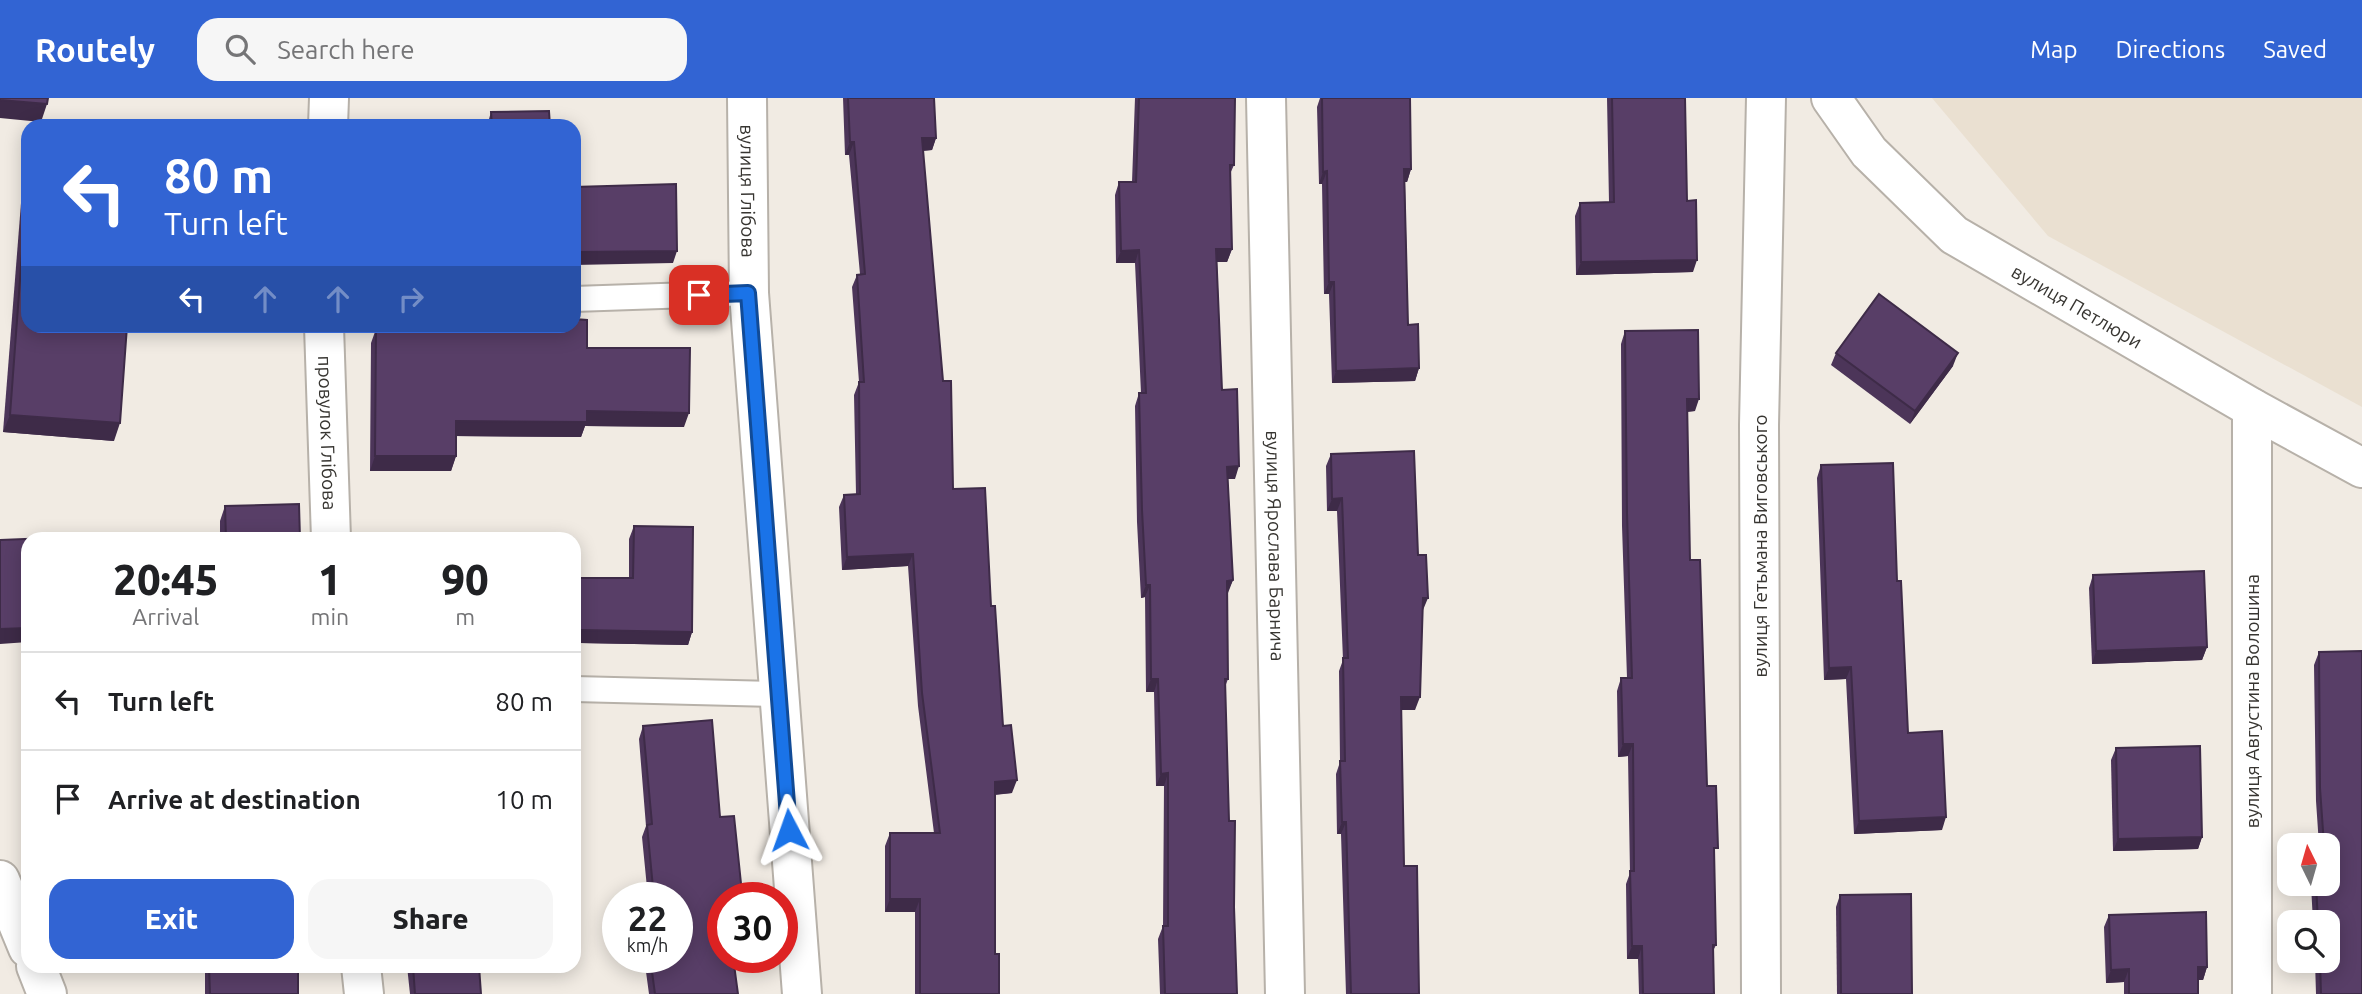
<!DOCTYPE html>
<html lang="en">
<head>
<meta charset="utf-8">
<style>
  :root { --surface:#fff; --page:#f6f6f6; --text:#202124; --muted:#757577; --line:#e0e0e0; --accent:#3264d3 }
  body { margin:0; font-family:Ubuntu,sans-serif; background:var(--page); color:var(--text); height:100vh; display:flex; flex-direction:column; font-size:26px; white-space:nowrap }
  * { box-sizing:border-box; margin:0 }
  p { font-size:23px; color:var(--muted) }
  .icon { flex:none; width:38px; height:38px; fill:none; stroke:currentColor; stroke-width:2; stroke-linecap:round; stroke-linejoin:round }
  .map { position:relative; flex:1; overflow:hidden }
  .panel { position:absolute; left:21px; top:434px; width:560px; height:441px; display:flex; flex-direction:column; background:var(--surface); border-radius:21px; box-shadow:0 4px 18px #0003 }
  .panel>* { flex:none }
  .hud { position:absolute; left:21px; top:21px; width:560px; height:214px; border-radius:21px; box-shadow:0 4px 18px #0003; background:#3264d3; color:#fff; overflow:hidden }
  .needle { width:46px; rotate:355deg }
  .buttons { position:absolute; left:2277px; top:735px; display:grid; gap:14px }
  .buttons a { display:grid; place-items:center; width:63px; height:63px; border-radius:14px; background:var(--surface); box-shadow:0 4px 18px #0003; font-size:35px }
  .speed { position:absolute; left:602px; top:784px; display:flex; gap:14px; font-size:35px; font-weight:700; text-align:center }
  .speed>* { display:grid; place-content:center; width:91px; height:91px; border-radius:50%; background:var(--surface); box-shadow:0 4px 18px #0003; line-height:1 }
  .speed small { font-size:18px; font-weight:400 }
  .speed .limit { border:10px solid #d22; background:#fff; color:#111 }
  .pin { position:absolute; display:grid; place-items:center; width:60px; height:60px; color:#fff; margin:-30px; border-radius:14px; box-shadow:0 4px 10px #0006 }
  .me { position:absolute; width:77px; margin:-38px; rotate:356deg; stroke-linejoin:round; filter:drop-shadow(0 0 5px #0008) }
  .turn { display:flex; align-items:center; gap:24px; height:147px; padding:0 28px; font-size:32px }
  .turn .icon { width:91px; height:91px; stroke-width:2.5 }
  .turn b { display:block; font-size:49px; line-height:60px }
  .lanes { display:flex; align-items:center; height:66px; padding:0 28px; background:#0003; justify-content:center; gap:35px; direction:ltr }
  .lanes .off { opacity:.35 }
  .eta { display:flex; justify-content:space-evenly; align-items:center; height:119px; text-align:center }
  .eta b { font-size:42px; font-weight:800; line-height:49px }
  .action { display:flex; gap:14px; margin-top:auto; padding:14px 28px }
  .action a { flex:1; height:80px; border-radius:21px; background:var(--accent); color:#fff; font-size:28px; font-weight:800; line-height:80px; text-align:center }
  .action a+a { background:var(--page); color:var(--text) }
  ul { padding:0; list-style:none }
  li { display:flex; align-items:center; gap:21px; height:98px; padding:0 28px; border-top:2px solid var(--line) }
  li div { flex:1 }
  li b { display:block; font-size:26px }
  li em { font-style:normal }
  header { display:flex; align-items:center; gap:42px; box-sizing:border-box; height:98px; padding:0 35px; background:var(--accent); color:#fff }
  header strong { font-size:33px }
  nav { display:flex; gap:38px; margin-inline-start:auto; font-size:24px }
  .search { width:490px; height:63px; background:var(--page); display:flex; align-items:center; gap:18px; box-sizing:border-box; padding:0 24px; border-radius:21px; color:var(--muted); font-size:26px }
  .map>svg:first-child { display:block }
  .built { fill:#eae0d1 }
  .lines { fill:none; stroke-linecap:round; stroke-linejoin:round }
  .service-casing { stroke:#b7b1a9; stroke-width:28 }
  .minor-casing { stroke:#b7b1a9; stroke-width:42 }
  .service { stroke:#fff; stroke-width:24 }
  .minor { stroke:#fff; stroke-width:38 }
  .wall { fill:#4c3559 }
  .shaded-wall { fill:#3e2b48 }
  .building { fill:#583e67; stroke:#3e2b48; stroke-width:2 }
  .route-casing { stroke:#114b97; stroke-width:18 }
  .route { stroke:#1a73e8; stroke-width:12 }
  .labels { text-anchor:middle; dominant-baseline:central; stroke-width:7; stroke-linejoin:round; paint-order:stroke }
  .street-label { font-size:19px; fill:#373531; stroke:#fff }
</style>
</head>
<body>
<header>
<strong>Routely</strong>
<div class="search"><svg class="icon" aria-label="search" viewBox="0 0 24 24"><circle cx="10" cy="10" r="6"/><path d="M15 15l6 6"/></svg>Search here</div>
<nav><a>Map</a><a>Directions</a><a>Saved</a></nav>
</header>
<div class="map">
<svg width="2362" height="896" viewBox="0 0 2362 896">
  <rect width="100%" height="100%" fill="#f1ebe3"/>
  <polygon class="built" points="1932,0 2362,0 2362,309 2048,138"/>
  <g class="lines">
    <defs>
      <g id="service">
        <polyline points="574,201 749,195"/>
        <polyline points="574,591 778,596"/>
      </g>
      <g id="minor">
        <path id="s1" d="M747,0L749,195L802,896"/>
        <path id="s2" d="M1266,0L1285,896"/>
        <path id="s3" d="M1831,0L1869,54L1954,137L2252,310L2362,370"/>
        <polyline points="328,28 329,0"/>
        <path id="s4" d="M324,228L331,441"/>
        <polyline points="0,782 28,850"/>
        <polyline points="36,868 47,896"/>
        <polyline points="361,868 364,896"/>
        <polyline points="1761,896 1759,327 1766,0"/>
        <polyline points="2252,896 2252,310"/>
      </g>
    </defs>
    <use href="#service" class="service-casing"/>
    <use href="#minor" class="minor-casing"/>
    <use href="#service" class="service"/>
    <use href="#minor" class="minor"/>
  </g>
  <g class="wall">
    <polygon points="843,0 934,0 936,40 932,52 923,53 943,283 953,391 991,508 1003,628 1012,695 995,697 995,856 999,896 915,896 915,814 885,814 885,748 890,735 934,735 918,608 908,468 842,472 839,409 844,397 856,396 854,297 859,284 852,189 857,177 860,176 849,57 845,57"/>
    <polygon points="1135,0 1235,0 1234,67 1230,76 1232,151 1227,164 1217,164 1222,292 1235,381 1228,381 1233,482 1227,495 1228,581 1225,589 1229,723 1234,809 1237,896 1160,896 1158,841 1163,828 1164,688 1156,688 1154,594 1146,594 1145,499 1141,500 1137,424 1135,308 1139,295 1141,295 1135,165 1116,165 1115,97 1119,84 1132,84"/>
    <polygon points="1320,0 1410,0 1411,71 1407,84 1405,84 1408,227 1419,270 1415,283 1332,285 1329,196 1324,196 1322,86 1319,86 1317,9"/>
    <polygon points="1607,0 1685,0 1687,103 1693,174 1576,177 1575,118 1580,105 1609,104"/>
    <polygon points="491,14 550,28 487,28"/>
    <polygon points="27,87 114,343 3,334 21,105"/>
    <polygon points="499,228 574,228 587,250 684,329 585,328 581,339 456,338 456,358 451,373 370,373 371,245 376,231 497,232"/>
    <polygon points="1625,233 1695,313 1687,314 1690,462 1707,688 1714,761 1716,847 1713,853 1714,896 1639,896 1638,861 1627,861 1626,786 1630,775 1628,658 1618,659 1617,593 1621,580 1627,580 1622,428 1621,246"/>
    <polygon points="1836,255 1953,268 1910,326 1831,267"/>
    <polygon points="1331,356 1418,457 1423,512 1415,612 1401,612 1404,768 1419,896 1346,896 1341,736 1337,736 1336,676 1340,664 1339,573 1343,562 1337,413 1327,413 1326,368"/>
    <polygon points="1821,367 1897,483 1908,635 1942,732 1854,736 1846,581 1824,582 1817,380"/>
    <polygon points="225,408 300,441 220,441 220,423"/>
    <polygon points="634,428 692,534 688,547 580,545 576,554 574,480 629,480 629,441"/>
    <polygon points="2093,477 2207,549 2202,562 2092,566 2089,490"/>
    <polygon points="2319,554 2362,896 2316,896 2315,863 2328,863 2328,824 2313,824 2311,787 2312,786 2328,786 2328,747 2319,747 2316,703 2314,567"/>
    <polygon points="643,628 720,719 742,795 741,800 723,800 738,896 649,896 644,859 677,859 677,800 648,800 642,739 646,728 639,641"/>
    <polygon points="2116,650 2202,739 2198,751 2113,753 2111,662"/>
    <polygon points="1840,797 1912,896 1837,896 1836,809"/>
    <polygon points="2109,817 2207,869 2203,882 2198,882 2198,896 2124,896 2124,884 2106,885 2104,829"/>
    <rect x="205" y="868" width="93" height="28"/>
    <polygon points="407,868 479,868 481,896 410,896"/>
  </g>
  <g class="shaded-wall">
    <polygon points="0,2 47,6 41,24 0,20"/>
    <polygon points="922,40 936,40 932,52 917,53"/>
    <polygon points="850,44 854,44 849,57 845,57"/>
    <polygon points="1404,71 1411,71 1407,84 1400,84"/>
    <polygon points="1327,73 1322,86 1319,86 1323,74"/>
    <polygon points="1216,151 1232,151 1227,164 1212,164"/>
    <polygon points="1139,152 1135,165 1116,165 1121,153"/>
    <polygon points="677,153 673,165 574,167 574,154"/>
    <polygon points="1697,162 1693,174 1576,177 1581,164"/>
    <polygon points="1329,184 1334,184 1329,196 1324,196"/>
    <polygon points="1958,255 1953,268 1910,326 1915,313"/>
    <polygon points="1419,270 1415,283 1332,285 1336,273"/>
    <polygon points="1687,301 1699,301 1695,313 1682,314"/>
    <polygon points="587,313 689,315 684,329 585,328 581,339 451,338 456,323"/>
    <polygon points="10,317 120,325 114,343 3,334"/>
    <polygon points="375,358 456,358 451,373 370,373"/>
    <polygon points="1239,368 1235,381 1223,381 1227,369"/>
    <polygon points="1342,400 1337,413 1327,413 1332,401"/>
    <polygon points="913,456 908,468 842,472 847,459"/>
    <polygon points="1233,482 1228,495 1222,495 1227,483"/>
    <polygon points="1146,487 1150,487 1145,499 1141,500"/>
    <polygon points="1423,500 1428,500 1423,512"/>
    <polygon points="28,530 28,544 0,546 0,531"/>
    <polygon points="581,532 692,534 688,547 580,545 576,554 574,554 574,542"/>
    <polygon points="2207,549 2202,562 2092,566 2096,553"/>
    <polygon points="1851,569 1846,581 1824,582 1829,570"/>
    <polygon points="1151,581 1158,581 1154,594 1146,594"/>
    <polygon points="1401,599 1420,599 1415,612 1396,612"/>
    <polygon points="1623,646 1633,646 1628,658 1618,659"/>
    <polygon points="1168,675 1164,688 1156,688 1161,676"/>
    <polygon points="1017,682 1012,695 990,697 995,684"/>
    <polygon points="1946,719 1942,732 1854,736 1859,723"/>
    <polygon points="1342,724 1346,724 1341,736 1337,736"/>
    <polygon points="2202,739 2198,751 2113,753 2118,741"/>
    <polygon points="742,795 741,800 723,800 724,797"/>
    <polygon points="890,801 920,801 915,814 885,814"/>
    <polygon points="1632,848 1642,848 1638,861 1627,861"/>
    <polygon points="2198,869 2207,869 2203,882 2193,882"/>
    <polygon points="2129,871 2124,884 2106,885 2111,872"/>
  </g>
  <g class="building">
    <polygon points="0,0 48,0 47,6 0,2"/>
    <polygon points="848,0 934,0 936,40 922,40 943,283 951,283 953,391 985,390 991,508 995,508 1003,628 1011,627 1017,682 995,684 995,856 999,856 999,896 920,896 920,801 890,801 890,735 940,735 922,595 913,456 847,459 844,397 860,396 859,284 864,284 857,177 865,176 854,44 850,44"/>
    <polygon points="1139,0 1235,0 1234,67 1230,67 1232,151 1216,151 1222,292 1237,291 1239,368 1227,369 1233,482 1227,483 1228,581 1225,581 1229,723 1235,723 1234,809 1237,896 1165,896 1163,828 1168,828 1168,675 1161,676 1158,581 1151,581 1150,487 1146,487 1142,412 1139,295 1146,295 1139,152 1121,153 1119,84 1136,84"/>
    <polygon points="1322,0 1410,0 1411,71 1404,71 1408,227 1418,226 1419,270 1336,273 1334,184 1329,184 1327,73 1323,74"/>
    <polygon points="1612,0 1685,0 1687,103 1696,102 1697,162 1581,164 1580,105 1614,104"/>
    <polygon points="549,13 550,28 492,28 491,14"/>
    <polygon points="676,86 677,153 574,154 574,89"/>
    <polygon points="27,87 28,87 28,228 127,228 120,325 10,317"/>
    <polygon points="1879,196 1958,255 1915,313 1836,255"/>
    <polygon points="574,221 587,222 587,250 690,250 689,315 587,313 587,324 456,323 456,358 375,358 376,231 501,232 501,228 574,228"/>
    <polygon points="1698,232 1699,301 1687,301 1690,462 1700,462 1707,688 1716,688 1718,750 1714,750 1716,847 1713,847 1714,896 1643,896 1642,848 1632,848 1630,773 1634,773 1633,646 1623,646 1621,580 1632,580 1627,415 1625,233"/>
    <polygon points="1414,353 1418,457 1426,457 1428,500 1423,500 1420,599 1401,599 1404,768 1417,768 1419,896 1351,896 1346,724 1342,724 1340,663 1345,663 1343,560 1348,560 1342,400 1332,401 1331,356"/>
    <polygon points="1893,365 1897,483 1901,483 1908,635 1942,633 1946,719 1859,723 1851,569 1829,570 1821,367"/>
    <polygon points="299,406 300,441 226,441 225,408"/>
    <polygon points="634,428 693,429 692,534 581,532 581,542 574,542 574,480 633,480"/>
    <polygon points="74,439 74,441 28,441 28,530 0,531 0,442"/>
    <polygon points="2204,473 2207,549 2096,553 2093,477"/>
    <polygon points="2362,553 2362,896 2321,896 2320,863 2328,863 2328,824 2318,824 2316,786 2328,786 2328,747 2324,747 2320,690 2319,554"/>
    <polygon points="712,622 720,719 734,718 742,795 724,797 724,800 723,800 723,859 733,859 738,896 655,896 650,859 677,859 677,800 654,800 647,727 652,726 643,628"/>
    <polygon points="2200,648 2202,739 2118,741 2116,650"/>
    <polygon points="1911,796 1912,896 1841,896 1840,797"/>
    <polygon points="2206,814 2207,869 2198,869 2198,896 2129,896 2129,871 2111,872 2109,817"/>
    <polygon points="209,868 298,868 298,896 210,896"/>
    <polygon points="413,868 479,868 481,896 415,896"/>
  </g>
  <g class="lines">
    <defs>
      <polyline id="route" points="699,197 748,195 789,732"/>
    </defs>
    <use href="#route" class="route-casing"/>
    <use href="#route" class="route"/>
  </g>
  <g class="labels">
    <g class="street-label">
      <text stroke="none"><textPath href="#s1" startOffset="93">вулиця Глібова</textPath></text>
      <text stroke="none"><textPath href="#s3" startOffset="327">вулиця Петлюри</textPath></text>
      <text stroke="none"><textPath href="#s4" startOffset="107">провулок Глібова</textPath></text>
      <text stroke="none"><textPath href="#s2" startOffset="448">вулиця Ярослава Барнича</textPath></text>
      <text transform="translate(1760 448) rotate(-90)">вулиця Гетьмана Виговського</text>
      <text transform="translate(2252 603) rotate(-90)">вулиця Августина Волошина</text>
    </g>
  </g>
</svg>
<div class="buttons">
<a><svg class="needle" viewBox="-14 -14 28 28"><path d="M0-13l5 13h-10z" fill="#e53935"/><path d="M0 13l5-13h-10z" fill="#757577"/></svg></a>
<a><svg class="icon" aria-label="search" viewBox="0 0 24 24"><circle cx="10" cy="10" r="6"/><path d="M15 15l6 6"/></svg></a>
</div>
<div class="speed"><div>22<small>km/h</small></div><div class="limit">30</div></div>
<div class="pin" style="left:699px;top:197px;background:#d93025"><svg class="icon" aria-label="arrive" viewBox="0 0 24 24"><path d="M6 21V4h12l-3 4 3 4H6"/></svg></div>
<svg class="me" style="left:789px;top:732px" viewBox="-20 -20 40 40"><path d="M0-17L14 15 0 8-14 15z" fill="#1a73e8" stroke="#fff" stroke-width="4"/></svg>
<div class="hud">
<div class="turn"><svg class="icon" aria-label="left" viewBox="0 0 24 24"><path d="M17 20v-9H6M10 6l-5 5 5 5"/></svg><div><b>80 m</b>Turn left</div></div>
<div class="lanes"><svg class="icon" aria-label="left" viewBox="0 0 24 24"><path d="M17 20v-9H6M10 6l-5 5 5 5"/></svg><svg class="icon off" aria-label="ahead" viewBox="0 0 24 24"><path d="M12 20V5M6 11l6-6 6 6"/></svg><svg class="icon off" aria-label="ahead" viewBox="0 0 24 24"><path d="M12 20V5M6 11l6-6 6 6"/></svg><svg class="icon off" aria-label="right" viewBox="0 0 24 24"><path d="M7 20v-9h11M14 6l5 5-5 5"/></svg></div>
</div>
<section class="panel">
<div class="eta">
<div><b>20:45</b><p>Arrival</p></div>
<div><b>1</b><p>min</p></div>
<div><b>90</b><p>m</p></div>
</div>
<ul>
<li><svg class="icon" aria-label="left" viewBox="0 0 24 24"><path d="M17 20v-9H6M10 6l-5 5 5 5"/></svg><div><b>Turn left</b></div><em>80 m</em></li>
<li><svg class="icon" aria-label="arrive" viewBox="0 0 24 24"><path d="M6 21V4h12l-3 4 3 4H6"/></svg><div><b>Arrive at destination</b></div><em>10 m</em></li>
</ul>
<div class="action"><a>Exit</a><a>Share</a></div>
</section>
</div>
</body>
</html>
